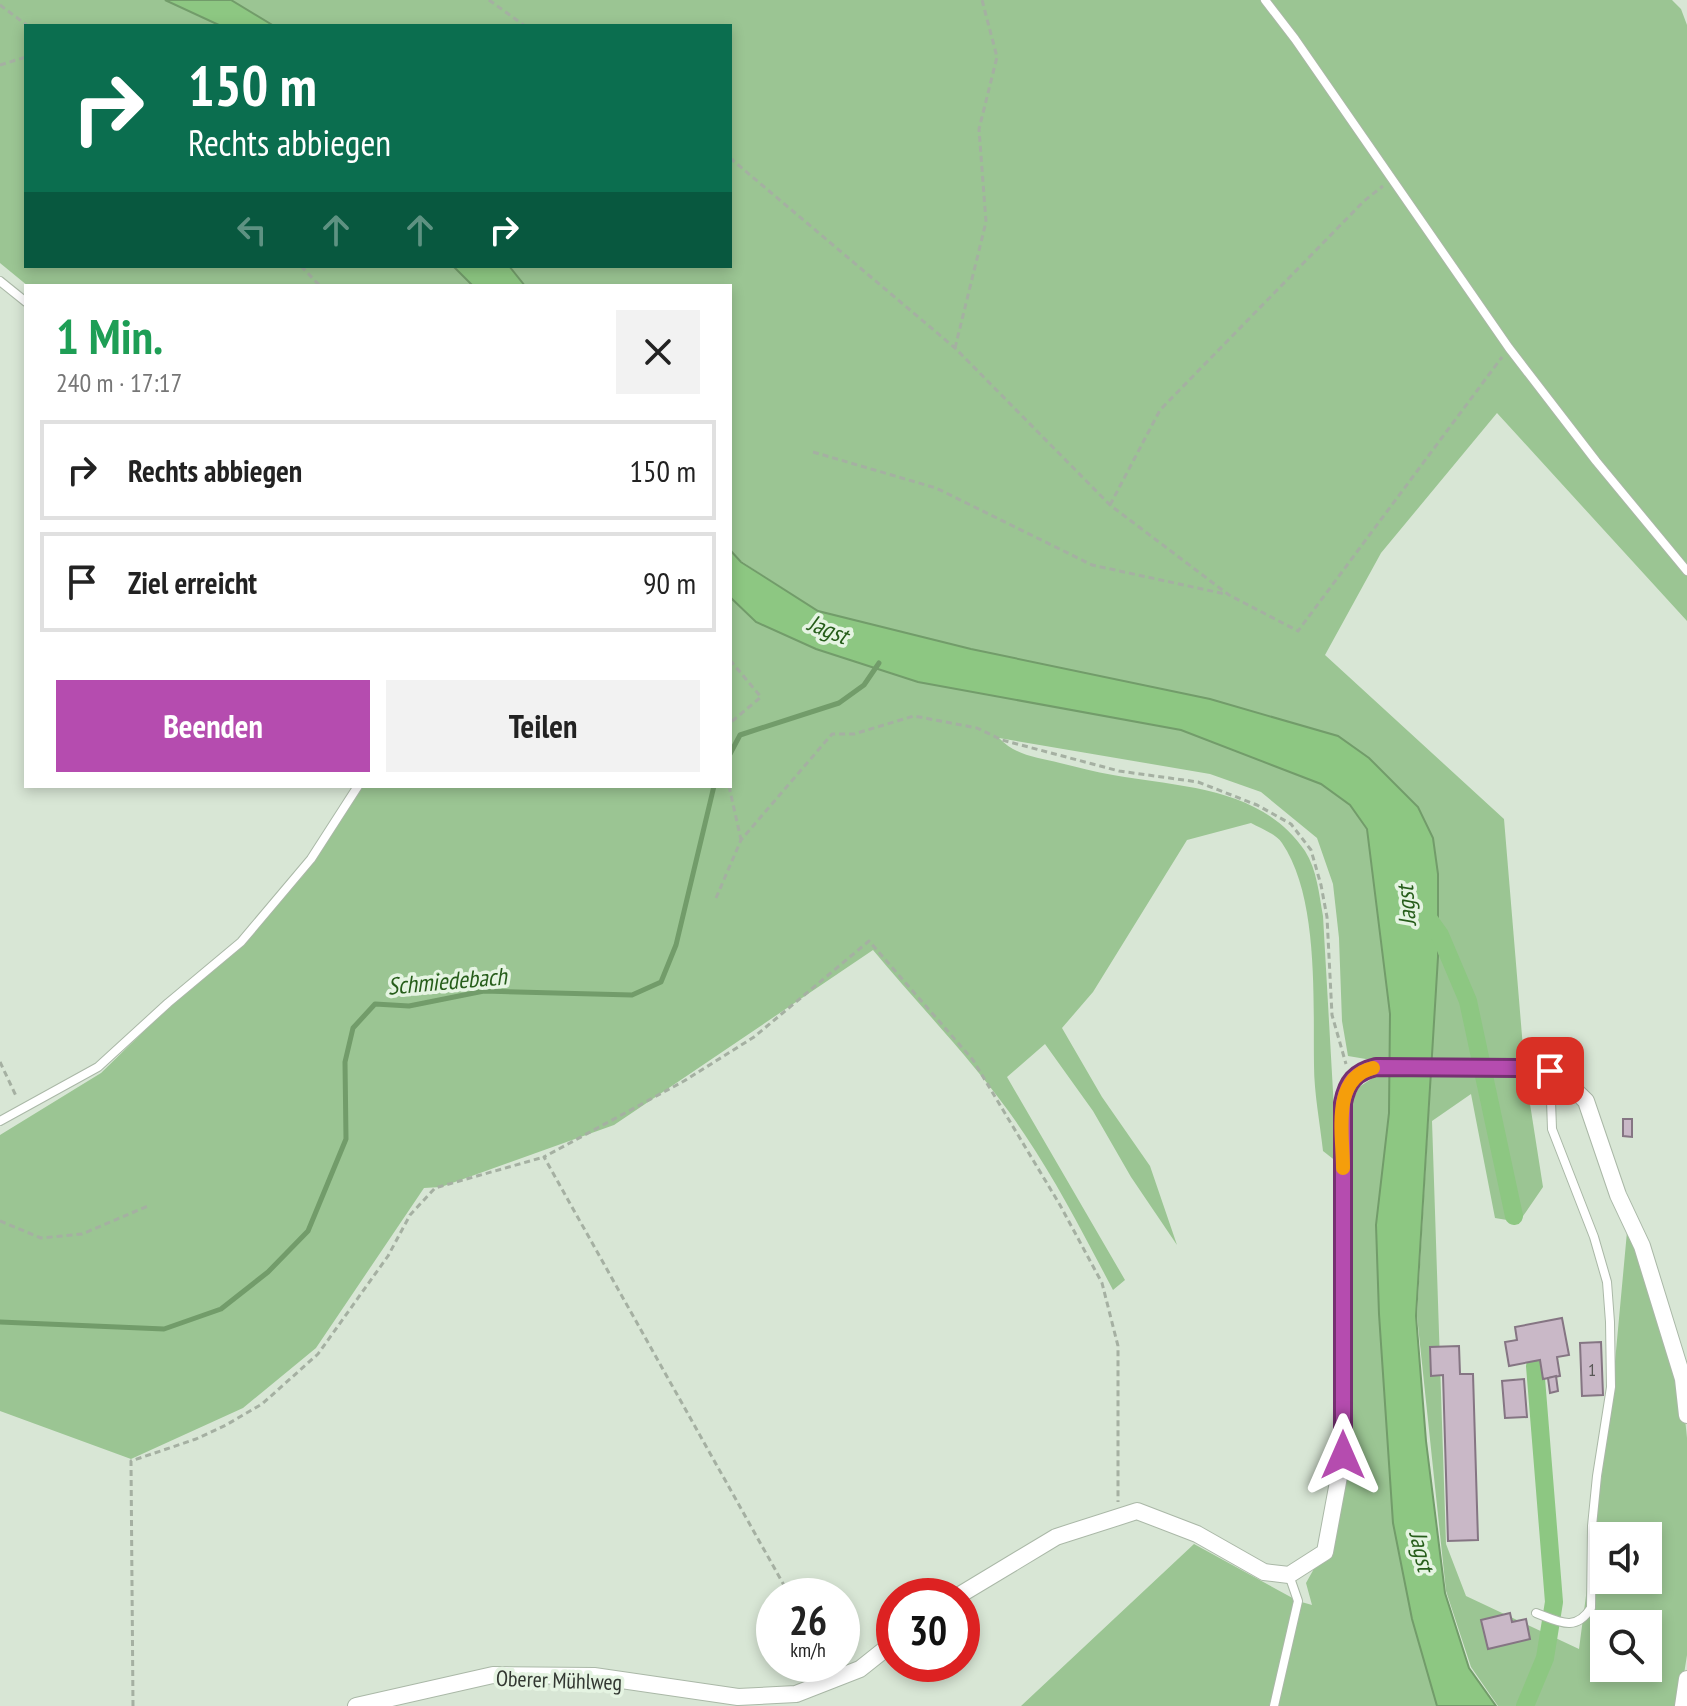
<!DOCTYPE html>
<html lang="de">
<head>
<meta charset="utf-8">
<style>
  :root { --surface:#fff; --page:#f2f2f2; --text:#222; --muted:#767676; --line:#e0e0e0; --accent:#b54caf }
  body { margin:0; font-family:"PT Sans Narrow",sans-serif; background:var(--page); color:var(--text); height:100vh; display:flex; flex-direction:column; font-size:30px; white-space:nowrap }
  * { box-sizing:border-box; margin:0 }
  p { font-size:26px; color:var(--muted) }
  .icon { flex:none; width:44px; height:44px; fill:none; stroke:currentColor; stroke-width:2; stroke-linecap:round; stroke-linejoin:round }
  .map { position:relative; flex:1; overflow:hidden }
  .drawer { position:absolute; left:24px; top:284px; width:708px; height:504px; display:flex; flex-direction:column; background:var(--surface); border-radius:0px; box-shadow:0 4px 12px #0003 }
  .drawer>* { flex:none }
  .guide { position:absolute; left:24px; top:24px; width:708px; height:244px; border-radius:0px; box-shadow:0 4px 12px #0003; background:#0b6e4f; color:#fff; overflow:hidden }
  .tools { position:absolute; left:1590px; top:1522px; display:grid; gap:16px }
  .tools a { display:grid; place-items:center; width:72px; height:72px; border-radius:0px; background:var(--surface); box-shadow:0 4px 12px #0003; font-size:40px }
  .speed { position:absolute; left:756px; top:1578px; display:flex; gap:16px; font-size:40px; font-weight:700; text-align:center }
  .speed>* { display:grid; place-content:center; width:104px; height:104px; border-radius:50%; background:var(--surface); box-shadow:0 4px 12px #0003; line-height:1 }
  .speed small { font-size:20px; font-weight:400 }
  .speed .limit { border:12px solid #d22; background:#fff; color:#111 }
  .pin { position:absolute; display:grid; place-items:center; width:68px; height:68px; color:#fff; margin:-34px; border-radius:16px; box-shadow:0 4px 12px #0006 }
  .me { position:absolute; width:88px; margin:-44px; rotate:0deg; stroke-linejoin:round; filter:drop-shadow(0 0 6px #0008) }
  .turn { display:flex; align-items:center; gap:28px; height:168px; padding:0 32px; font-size:36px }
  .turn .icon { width:104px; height:104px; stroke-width:2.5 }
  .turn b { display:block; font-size:56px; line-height:68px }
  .lanes { display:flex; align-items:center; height:76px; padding:0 32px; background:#0003; justify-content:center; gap:40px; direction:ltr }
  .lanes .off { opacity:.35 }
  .round { display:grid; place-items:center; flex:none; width:84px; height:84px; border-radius:0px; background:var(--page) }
  .summary { display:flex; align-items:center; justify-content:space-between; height:136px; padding:0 32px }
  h1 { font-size:48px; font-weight:700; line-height:60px; color:#1e9e55 }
  .action { display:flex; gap:16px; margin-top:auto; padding:16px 32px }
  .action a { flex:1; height:92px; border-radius:0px; background:var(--accent); color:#fff; font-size:32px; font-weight:700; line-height:92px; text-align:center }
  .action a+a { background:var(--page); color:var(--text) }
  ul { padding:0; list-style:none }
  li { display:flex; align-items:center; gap:24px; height:100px; margin:0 16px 12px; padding:0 16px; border:4px solid var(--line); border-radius:0px }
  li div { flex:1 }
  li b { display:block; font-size:30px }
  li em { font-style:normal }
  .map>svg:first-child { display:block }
  .green { fill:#9bc593; fill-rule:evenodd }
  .water { fill:#8dc782; stroke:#729c6a; stroke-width:2 }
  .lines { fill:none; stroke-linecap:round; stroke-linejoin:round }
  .stream { stroke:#729c6a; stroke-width:5 }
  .canal { stroke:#8dc782; stroke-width:18 }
  .building { fill:#c9b8c7; stroke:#857583; stroke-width:2 }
  .lane-casing { stroke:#aab8a7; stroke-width:10 }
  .street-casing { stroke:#aab8a7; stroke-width:18 }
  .path { stroke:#a5b0a2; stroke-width:3; stroke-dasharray:6 4; stroke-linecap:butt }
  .lane { stroke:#fff; stroke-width:8 }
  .street { stroke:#fff; stroke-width:16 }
  .route-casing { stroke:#763172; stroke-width:20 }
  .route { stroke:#b54caf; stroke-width:14 }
  .slow { stroke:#f59e0b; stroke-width:14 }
  .labels { text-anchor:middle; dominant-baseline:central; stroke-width:7; stroke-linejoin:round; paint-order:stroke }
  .number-label { font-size:18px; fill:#585756 }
  .street-label { font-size:22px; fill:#323731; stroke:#e5f4e2 }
  .water-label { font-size:24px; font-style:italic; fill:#265d1a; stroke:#e5f4e2 }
</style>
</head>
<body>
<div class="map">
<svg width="1687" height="1706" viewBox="0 0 1687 1706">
  <rect width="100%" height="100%" fill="#d8e6d5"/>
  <g class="green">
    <polygon points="0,0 165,0 221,26 26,26 26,266 453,266 473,286 28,286 0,263"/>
    <path d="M231,0H1672L1681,9L1687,25V621L1497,413L1381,553L1325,655L1504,819L1525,1072L1543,1187L1519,1222L1495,1218L1471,1094L1432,1121L1446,1544L1466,1596L1579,1649L1611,1405L1628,1221L1681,1379L1687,1438V1655L1679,1706H1498L1471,1667L1446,1591L1417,1316L1438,957V873L1433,838L1338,736L1210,699L971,649L818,611L741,561L730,550V286H525L509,266H730V26H274ZM1604,1536H1648V1580H1604ZM1604,1624H1648V1668H1604Z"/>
    <path d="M730,597L756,622L816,649L918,682L1181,730L1321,784L1350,805L1367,829L1390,1014V1063L1348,1056L1342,1021L1339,938L1333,884L1317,838L1261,792L1210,774L999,738C1016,756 1037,757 1060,763C1078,767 1095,772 1113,775C1181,787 1262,787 1305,851C1317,870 1319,894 1323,916L1337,1162L1323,1151C1320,1123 1314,1093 1314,1065C1313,1001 1319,897 1282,843C1276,834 1260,828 1251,823L1187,840L1093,992L1062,1028L1102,1097L1150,1166L1177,1245L1131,1177L1093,1111L1045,1044L1007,1077L1125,1280L1113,1290C1085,1237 1058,1184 1025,1135C984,1072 922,1009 873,950L614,1125L441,1187L424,1188L316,1348L243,1408L131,1459L0,1411V1135L101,1073L302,877L362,786H730Z"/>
    <polygon points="1379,1074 1389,1074 1389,1113 1376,1225 1379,1314 1393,1522 1412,1619 1437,1706 1021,1706 1194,1544 1298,1601 1312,1605 1306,1583 1334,1533 1350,1105 1359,1087"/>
  </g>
  <g class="water">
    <polygon points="165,0 231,0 274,26 221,26"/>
    <polygon points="453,266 509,266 525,286 473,286"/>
    <polygon points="730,550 741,562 818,611 971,649 1210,699 1338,736 1369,758 1418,807 1433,838 1438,874 1438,957 1416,1316 1426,1441 1445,1593 1469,1668 1496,1706 1437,1706 1412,1619 1393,1523 1379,1314 1376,1225 1389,1113 1390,1014 1367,829 1350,805 1321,784 1181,730 918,682 816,649 756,622 730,597"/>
  </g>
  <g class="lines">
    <g class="stream">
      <polyline points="730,754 740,735 839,703 864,685 879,663"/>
      <polyline points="0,1322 164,1329 221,1309 268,1272 308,1231 346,1139 345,1062 353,1028 375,1004 409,1006 484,991 632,995 661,982 676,945 714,786"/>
    </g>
    <g class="canal">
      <polyline points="1425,914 1440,935 1468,1001 1514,1216"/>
      <polyline points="1525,1706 1545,1658 1554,1602 1535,1366"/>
    </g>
  </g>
  <g class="building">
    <polygon points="1623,1119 1632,1119 1632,1137 1623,1136"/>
    <polygon points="1562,1318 1569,1355 1557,1357 1560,1376 1543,1379 1540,1360 1509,1366 1505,1342 1517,1340 1515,1327"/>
    <polygon points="1601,1342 1603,1395 1582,1396 1580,1343"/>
    <polygon points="1459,1346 1460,1374 1473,1374 1478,1540 1448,1541 1443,1375 1431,1376 1430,1347"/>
    <polygon points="1556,1376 1558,1391 1550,1393 1548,1378"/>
    <polygon points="1524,1379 1527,1417 1505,1418 1502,1381"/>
    <polygon points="1510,1613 1512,1622 1526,1619 1530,1639 1488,1649 1481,1620"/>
  </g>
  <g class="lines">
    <defs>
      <g id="lane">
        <polyline points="1265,0 1295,39 1509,348 1596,461 1687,571"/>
        <polyline points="0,281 26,302"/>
        <polyline points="0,1121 98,1067 168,1003 241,942 311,859 358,786"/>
        <path d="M1536,1613C1558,1621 1575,1633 1591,1608L1592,1526L1597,1476L1611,1387L1610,1322L1607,1282L1594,1237L1552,1129L1550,1072"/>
        <polyline points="1274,1706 1298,1601 1289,1575"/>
      </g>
      <g id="street">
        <path d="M958,1596L1056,1537L1137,1511L1197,1534L1264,1572L1289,1575L1325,1552L1343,1455V1103C1348,1081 1355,1072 1376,1067L1519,1068L1556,1072L1586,1101L1618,1195L1642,1246L1683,1379L1687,1415"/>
        <polyline points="356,1706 493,1675 594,1676 738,1697 796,1694 860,1669 894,1642"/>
        <polyline points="1683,1706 1687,1679"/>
      </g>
    </defs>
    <use href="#lane" class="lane-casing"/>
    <use href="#street" class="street-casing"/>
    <g class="path">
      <polyline points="489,0 525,26"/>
      <polyline points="0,5 28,26"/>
      <polyline points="0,65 26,57"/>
      <polyline points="730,158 955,348 1110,505 1229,595 1298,631 1502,357"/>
      <polyline points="301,266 320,286"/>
      <polyline points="955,348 986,222 979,129 997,57 982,0"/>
      <polyline points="813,452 936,488 1092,565 1225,594"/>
      <polyline points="1110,505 1160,410 1364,201 1383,186"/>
      <polyline points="730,660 761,697 730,723"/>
      <polyline points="729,786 741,840"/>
      <polyline points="716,898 741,840 832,734 854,734 914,716 977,728 1002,740 1119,771 1198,782 1257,805 1291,824 1311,850 1321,885 1327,917 1332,1015 1346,1064"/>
      <polyline points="0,1062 17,1098"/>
      <polyline points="0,1221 41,1238 82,1234 148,1206"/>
      <polyline points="790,1596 544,1157 684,1081 754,1037 869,941 973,1060 1060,1205 1102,1283 1118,1346 1118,1502"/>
      <polyline points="133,1706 131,1461 196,1439 226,1425 262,1404 318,1354 388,1256 410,1215 435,1188 544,1157"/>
    </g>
    <use href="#lane" class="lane"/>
    <use href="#street" class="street"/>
  </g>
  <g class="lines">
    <defs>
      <path id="route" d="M1343,1455V1103C1347,1082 1355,1072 1376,1067L1519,1068L1550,1071"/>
    </defs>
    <use href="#route" class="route-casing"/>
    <use href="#route" class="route"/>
    <path class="slow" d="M1343,1168C1343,1134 1331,1078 1373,1068"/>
  </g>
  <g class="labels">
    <g class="number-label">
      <text x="1592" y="1369">1</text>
    </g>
    <g class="street-label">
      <text transform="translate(559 1680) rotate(2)">Oberer Mühlweg</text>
    </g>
    <g class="water-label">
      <text transform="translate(828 629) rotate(22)">Jagst</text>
      <text transform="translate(1406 906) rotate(-94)">Jagst</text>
      <text transform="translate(447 981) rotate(-5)">Schmiedebach</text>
      <text transform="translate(1422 1551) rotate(77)">Jagst</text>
    </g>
  </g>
</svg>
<div class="tools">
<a><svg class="icon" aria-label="sound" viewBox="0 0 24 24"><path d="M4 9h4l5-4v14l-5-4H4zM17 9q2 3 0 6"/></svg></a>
<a><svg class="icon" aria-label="search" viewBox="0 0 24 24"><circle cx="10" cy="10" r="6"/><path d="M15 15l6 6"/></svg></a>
</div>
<div class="speed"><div>26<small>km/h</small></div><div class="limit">30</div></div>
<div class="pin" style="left:1550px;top:1071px;background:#d93025"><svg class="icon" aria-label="arrive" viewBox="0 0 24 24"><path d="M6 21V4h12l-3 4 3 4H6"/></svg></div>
<svg class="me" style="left:1343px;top:1455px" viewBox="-20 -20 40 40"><path d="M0-17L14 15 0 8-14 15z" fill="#b54caf" stroke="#fff" stroke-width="4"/></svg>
<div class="guide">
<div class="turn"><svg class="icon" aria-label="right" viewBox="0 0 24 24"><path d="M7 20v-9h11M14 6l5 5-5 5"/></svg><div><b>150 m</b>Rechts abbiegen</div></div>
<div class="lanes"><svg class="icon off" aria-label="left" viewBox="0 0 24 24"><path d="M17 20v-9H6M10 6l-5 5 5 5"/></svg><svg class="icon off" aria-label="ahead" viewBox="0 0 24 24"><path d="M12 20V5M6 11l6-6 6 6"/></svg><svg class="icon off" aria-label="ahead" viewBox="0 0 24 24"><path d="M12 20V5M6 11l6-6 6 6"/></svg><svg class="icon" aria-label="right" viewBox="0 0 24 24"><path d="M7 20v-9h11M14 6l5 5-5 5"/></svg></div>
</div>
<section class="drawer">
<div class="summary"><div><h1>1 Min.</h1><p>240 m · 17:17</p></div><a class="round"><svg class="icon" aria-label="close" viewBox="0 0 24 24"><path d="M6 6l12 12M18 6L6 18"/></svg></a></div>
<ul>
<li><svg class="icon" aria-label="right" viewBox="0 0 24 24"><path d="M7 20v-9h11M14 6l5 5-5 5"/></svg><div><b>Rechts abbiegen</b></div><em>150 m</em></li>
<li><svg class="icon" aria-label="arrive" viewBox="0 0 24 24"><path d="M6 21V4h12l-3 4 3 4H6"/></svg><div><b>Ziel erreicht</b></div><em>90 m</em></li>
</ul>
<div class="action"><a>Beenden</a><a>Teilen</a></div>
</section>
</div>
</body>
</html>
